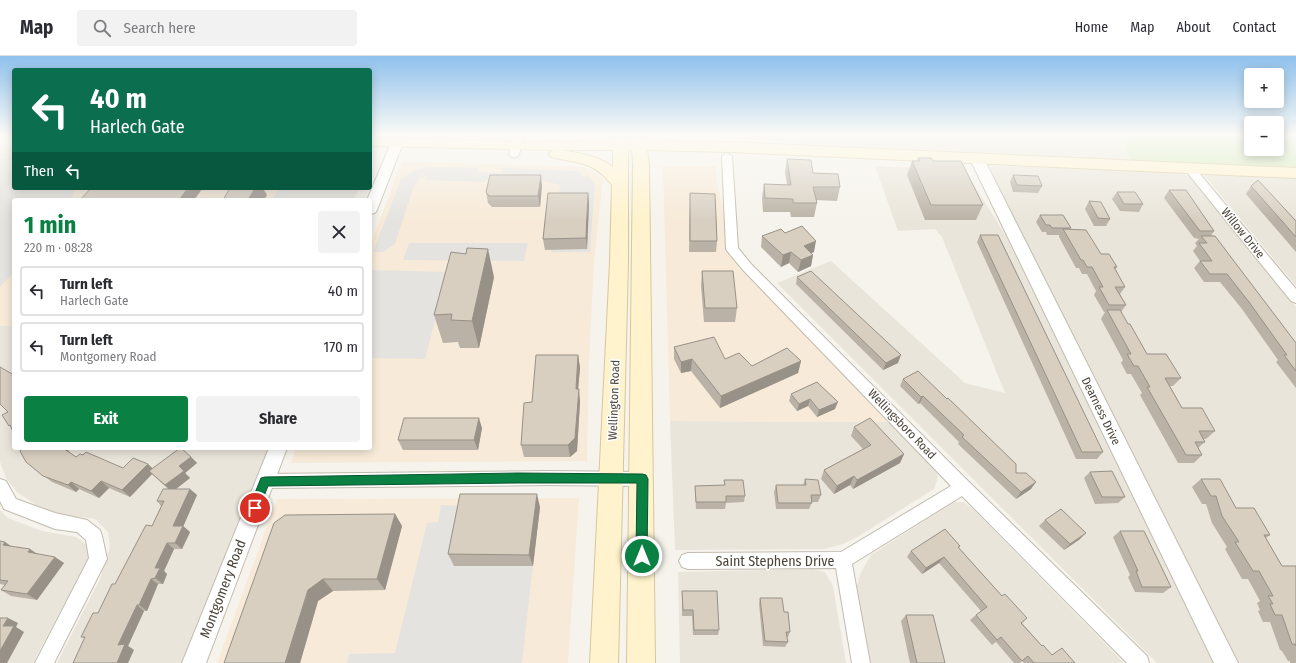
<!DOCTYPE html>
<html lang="en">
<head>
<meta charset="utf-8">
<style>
  :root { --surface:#fff; --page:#f2f2f3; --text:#2b2b33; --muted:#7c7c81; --line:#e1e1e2; --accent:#0b8043 }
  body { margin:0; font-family:"Fira Sans Condensed",sans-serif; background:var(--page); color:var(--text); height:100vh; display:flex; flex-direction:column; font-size:15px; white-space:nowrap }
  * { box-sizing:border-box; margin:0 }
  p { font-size:13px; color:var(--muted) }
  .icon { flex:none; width:22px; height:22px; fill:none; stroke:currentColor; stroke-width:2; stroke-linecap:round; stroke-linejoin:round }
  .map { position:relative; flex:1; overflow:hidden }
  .drawer { position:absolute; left:12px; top:142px; width:360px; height:252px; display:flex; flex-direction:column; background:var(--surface); border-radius:4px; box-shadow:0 2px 10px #0003 }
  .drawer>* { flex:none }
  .banner { position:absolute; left:12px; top:12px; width:360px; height:122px; border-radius:4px; box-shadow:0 2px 10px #0003; background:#0b6e4f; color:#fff; overflow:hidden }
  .fabs { position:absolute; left:1244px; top:12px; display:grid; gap:8px }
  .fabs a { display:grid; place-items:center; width:40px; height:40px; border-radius:4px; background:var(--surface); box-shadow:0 2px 10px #0003; font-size:20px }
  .pin { position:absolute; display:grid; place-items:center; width:34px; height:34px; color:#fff; margin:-17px; border:2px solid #fff; border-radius:50%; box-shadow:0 1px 4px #0007 }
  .me { position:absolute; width:44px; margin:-22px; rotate:0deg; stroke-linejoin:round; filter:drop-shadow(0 0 3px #0008) }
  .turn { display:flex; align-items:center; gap:14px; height:84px; padding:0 12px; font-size:18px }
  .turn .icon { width:52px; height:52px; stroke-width:2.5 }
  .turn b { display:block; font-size:28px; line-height:34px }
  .then { display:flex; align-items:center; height:38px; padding:0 12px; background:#0003; gap:8px; font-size:15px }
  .round { display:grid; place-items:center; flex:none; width:42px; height:42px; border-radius:4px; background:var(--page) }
  .head { display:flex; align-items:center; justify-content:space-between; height:68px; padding:0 12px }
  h1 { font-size:24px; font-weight:700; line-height:30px; color:var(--accent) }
  .action { display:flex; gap:8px; margin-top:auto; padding:8px 12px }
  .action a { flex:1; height:46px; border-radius:4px; background:var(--accent); color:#fff; font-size:16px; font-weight:700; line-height:46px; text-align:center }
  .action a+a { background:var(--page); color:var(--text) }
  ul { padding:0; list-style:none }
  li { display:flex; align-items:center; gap:12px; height:50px; margin:0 8px 6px; padding:0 4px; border:2px solid var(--line); border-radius:4px }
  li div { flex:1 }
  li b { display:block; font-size:15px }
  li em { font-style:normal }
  header { display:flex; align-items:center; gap:24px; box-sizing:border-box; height:56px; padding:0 20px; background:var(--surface); border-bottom:1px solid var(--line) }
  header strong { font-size:19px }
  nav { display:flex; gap:22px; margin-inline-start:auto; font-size:14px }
  .search { width:280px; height:36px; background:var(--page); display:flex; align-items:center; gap:10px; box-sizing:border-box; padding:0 14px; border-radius:4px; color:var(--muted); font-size:15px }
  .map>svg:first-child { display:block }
  .residential { fill:#eae5da }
  .commercial { fill:#f7ead8 }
  .green { fill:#d2eab5 }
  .parking { fill:#e5e3e0 }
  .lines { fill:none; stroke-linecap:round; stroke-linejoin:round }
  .minor-casing { stroke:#c2bbae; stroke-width:2 }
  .tertiary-casing { stroke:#c2bbae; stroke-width:2 }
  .secondary-casing { stroke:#d6c79b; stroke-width:2 }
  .minor { fill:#fff; fill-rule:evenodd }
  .tertiary { fill:#fff; fill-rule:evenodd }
  .secondary { fill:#fff3cd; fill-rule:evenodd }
  .wall { fill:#bab2a6 }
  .shaded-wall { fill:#979187 }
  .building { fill:#d8cfc1; stroke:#979187 }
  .route { fill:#0b8043; stroke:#07532c }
  .labels { text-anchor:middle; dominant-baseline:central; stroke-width:3; stroke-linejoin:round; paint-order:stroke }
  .street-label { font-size:12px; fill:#4b4439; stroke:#fff }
  .near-street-label { font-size:14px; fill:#4b4439; stroke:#fff }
</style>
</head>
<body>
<header>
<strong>Map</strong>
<div class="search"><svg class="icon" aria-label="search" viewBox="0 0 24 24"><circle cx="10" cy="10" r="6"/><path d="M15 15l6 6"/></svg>Search here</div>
<nav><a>Home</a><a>Map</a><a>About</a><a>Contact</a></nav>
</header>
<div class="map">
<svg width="1296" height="607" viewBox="0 0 1296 607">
  <rect width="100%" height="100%" fill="#f6f3ec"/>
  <g class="residential">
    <polygon points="458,80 512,80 508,84 456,85"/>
    <polygon points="699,80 1120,80 1131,105 700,81"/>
    <polygon points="875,110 965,114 1006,180 1219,607 1157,607 777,227 831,205 965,327 1005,337 942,181 935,173 898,175"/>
    <polygon points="990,110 1163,115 1173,115 1188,120 1195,125 1296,251 1296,607 1239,607 1014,170"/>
    <polygon points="1206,118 1296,122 1296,230 1204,119"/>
    <polygon points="0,270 14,270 14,392 269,392 181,607 57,607 100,523 110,491 108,476 95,463 64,459 39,451 17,436 6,422 0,406"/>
    <polygon points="670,365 891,366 933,408 938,421 934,433 859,480 843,488 824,493 675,494"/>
    <polygon points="954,446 964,446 975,455 1124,607 868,607 856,533 861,516 871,499"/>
    <polygon points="0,454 8,462 42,475 76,481 87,489 88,502 33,607 0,607"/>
    <polygon points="812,513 825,516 833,530 846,607 680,607 678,516"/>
  </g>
  <g class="commercial">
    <polygon points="531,80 593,80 589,83 540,84"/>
    <polygon points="0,90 14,90 14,132 360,132 355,144 14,144 14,270 0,270"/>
    <polygon points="402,105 584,111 603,122 594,205 589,305 587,405 291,407 296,392 370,392 370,190"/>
    <polygon points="663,110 716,110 716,123 738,211 891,366 670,365"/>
    <polygon points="579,442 568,607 217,607 277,443"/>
  </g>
  <polygon class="green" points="1120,80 1251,80 1251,93 1277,93 1277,80 1296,80 1296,111 1131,105"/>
  <g class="parking">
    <polygon points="0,97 14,98 14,132 74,133 72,144 14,144 14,216 0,231"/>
    <polygon points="429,111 478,112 477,116 501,117 503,112 577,115 583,117 581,119 584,121 587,119 595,127 590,196 551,196 560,129 539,124 486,123 485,126 426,124 427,120 418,124 414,130 395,188 383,196 373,196 401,123 415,114"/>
    <polygon points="278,134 357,134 353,144 272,144"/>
    <polygon points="409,187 528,187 524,205 403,204"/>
    <polygon points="370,214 448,216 425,303 370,302"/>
    <polygon points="441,449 466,450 533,509 522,607 347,607 349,598 395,597 427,467 438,466"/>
  </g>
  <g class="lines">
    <defs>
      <g id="minor">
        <polygon points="513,80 523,80 519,99 514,102 509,99"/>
        <polygon points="727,97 732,100 738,192 751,208 969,426 1147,600 1149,607 1127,607 962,440 852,508 870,607 852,607 836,512 688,513 682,511 679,505 682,499 688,497 841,496 951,430 743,214 728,196 726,193 722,100"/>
        <polygon points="1190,110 1194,111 1296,233 1296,247 1291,245 1186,115 1185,113"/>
        <polygon points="547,415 642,416 648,418 650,423 648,428 642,430 547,429 265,432 259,430 257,425 259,420 265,418"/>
        <polygon points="0,423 6,425 16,443 55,457 87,464 100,474 102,480 107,503 54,607 35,607 89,502 86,484 77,476 55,473 4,453 0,445"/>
      </g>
      <g id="tertiary">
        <polygon points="397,83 401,84 403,87 377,154 375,157 370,158 370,144 367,144 391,87 393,84"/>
        <polygon points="977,99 982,100 984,103 1238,607 1214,607 970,103 972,100"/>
        <polygon points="269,392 287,392 206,607 182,607"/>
      </g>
      <path id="secondary" d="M612,80H626L627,85H631V80H645L646,85L730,86L1296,112V122L730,96L647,94L649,107L655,607H627L633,107L632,94H628V206L618,607H590L610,206L612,129C592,104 579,108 551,101L548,98L553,94L370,90V82L519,86L612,85ZM560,94H613V111C598,99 578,97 560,94Z"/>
    </defs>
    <use href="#minor" class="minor-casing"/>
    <use href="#tertiary" class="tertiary-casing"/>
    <use href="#secondary" class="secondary-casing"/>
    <use href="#minor" class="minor"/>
    <use href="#tertiary" class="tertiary"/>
    <use href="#secondary" class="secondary"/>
  </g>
  <g class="wall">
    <polygon points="918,102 933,105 983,149 976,164 925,164 907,119 912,105 917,105"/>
    <polygon points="787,103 813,117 840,131 837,145 816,144 817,147 814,161 791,161 790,156 763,156 762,142 764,128 787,129 785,116"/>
    <polygon points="1013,119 1042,130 1038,137 1013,136 1010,126"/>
    <polygon points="542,130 540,151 492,151 488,147 486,136"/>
    <polygon points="1251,130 1296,165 1296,196 1246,138"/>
    <polygon points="1169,134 1214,175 1211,180 1296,287 1296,332 1276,306 1278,304 1242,253 1220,226 1204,226 1194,212 1200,205 1193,195 1197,190 1195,187 1199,183 1194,182 1164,142"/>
    <polygon points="1117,136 1143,148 1139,156 1120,155 1112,143"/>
    <polygon points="588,137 589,148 587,193 545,194 543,183"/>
    <polygon points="690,137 717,185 716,196 689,196"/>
    <polygon points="1089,145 1110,163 1106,170 1094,170 1085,153"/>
    <polygon points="1040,159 1071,172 1070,173 1117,211 1115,214 1125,231 1120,238 1126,249 1121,256 1128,268 1147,298 1181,322 1173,330 1170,330 1182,352 1215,375 1206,383 1203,383 1205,386 1198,392 1202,399 1194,407 1178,407 1140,339 1142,337 1131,318 1127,318 1121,307 1123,304 1101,263 1105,256 1104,256 1094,239 1096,235 1087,218 1082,218 1079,212 1076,212 1059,181 1059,179 1047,179 1046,176 1042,176 1036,166"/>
    <polygon points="785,177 814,196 811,197 813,199 811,210 798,216 789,207 781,211 761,191 762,180"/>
    <polygon points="980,179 1103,396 1097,403 1076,403 977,186"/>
    <polygon points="702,215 737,252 735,266 704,266 701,230"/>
    <polygon points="494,221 479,292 460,292 458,286 443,287 434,259"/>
    <polygon points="797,221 898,307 883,314 796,228"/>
    <polygon points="674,291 752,310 801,305 798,317 720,352 691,315 681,317 674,303"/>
    <polygon points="578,299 580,312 578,333 580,346 577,395 570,401 524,401 521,389 532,346"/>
    <polygon points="903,323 1016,417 1031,433 1016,443 958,388 959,386 920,347 918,348 900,330"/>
    <polygon points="817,326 835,353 817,361 808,350 797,355 789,345 791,338"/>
    <polygon points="854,371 904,398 900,407 853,433 850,429 834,438 821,423 824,414 863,393 851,380"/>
    <polygon points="482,372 478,394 403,394 398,384"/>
    <polygon points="20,392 67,392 70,397 76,401 123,412 148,408 153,413 191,401 197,407 185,417 190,422 176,433 197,439 183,470 190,476 182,493 174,493 164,515 167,518 163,528 158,528 147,555 144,555 128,590 134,594 85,582 81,581 98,557 115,528 152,470 161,450 157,445 168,433 152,418 130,441 109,432 99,442 79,433 76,436 52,426 26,406"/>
    <polygon points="1090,416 1125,441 1118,447 1095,448 1084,422"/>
    <polygon points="805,423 821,439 818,446 812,446 809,453 776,453 774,436 776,429 803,429"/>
    <polygon points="1201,423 1236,452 1270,479 1266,482 1282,510 1296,510 1296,607 1290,607 1290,605 1288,605 1282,595 1280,594 1270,566 1263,566 1258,555 1260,554 1257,547 1260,545 1248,523 1242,523 1225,493 1227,491 1212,467 1206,448 1202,448 1192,431"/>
    <polygon points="724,424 745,440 744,446 726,447 725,453 696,453 695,436 695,430 724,429"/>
    <polygon points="540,451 533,510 454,510 448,498"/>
    <polygon points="395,458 402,470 385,534 333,535 318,545 300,607 224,607"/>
    <polygon points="1045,464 1080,483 1064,494 1039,470"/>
    <polygon points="1120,475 1171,531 1163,537 1135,536 1128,521 1130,519 1113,481"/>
    <polygon points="0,485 5,486 12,491 38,498 64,507 37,544 11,540 1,534 5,529 0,528"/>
    <polygon points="960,490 959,492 1002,540 1027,562 1022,567 1042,590 1052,599 1075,607 1024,607 1022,605 1020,607 1014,607 996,586 992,589 970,564 976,559 981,555 939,507 922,518 907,501 911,495"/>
    <polygon points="682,535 719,574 718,579 693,579 692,560 682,560"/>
    <polygon points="760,542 790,576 788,581 787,581 788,586 785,591 763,590 759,548"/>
    <polygon points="906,559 945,607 910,607 901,565"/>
  </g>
  <g class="shaded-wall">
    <polygon points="541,119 542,130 540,151 538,140"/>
    <polygon points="188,132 203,132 194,144 179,144"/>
    <polygon points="255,132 263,132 267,139 264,144 248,144"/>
    <polygon points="588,137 589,148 587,193 586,182"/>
    <polygon points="816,185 814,196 802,201 804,190"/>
    <polygon points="488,193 494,221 479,292 472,265"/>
    <polygon points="791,196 789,207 781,211 783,199"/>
    <polygon points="813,199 811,210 798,216 801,204"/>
    <polygon points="578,299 580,312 577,346 576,333"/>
    <polygon points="901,299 898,307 883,314 886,307"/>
    <polygon points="692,303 691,315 681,317 681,306"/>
    <polygon points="801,305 798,317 720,352 721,340"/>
    <polygon points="579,333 580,346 577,395 570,401 568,389"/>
    <polygon points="923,340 920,347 918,348 921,341"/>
    <polygon points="810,343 808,350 797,355 799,348"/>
    <polygon points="838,346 835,353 817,361 819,354"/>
    <polygon points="479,362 482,372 478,394 474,384"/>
    <polygon points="63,392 67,392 71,399"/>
    <polygon points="904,398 900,407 853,433 857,424"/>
    <polygon points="191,401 197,407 185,417 190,422 172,436 165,429 179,410"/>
    <polygon points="148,408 155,415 130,441 122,434"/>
    <polygon points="854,420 850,429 834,438 837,430"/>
    <polygon points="101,425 109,432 99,442 91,435"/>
    <polygon points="71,426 79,433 76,436 68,429"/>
    <polygon points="1036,426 1031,433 1016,443 1021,436"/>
    <polygon points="190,433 197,439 183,471 183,470 190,476 182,493 175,487 173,470"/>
    <polygon points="537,438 540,451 533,510 529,499"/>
    <polygon points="395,458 402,470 385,534 377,523"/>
    <polygon points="1086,477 1080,483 1064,494 1070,488"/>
    <polygon points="5,486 15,493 3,489"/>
    <polygon points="167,487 174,493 164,515 167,518 163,528 155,522 155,512"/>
    <polygon points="30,493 39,499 28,496"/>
    <polygon points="55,501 64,507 37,544 27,538"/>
    <polygon points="944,501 939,507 922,518 926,512"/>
    <polygon points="151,523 158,528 147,555 139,549"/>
    <polygon points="323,523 333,535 318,545 300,607 285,607 308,534"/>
    <polygon points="137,549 144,555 128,590 134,594 128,607 117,607 118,589"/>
    <polygon points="8,562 18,567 16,571 24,576 7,607 0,607 0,595 3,570"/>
  </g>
  <g class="building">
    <polygon points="918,102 931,102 933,105 961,105 983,149 931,149 912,105 920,105"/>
    <polygon points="787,103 811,104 813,117 838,118 840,131 813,131 817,147 793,147 793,143 765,142 764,128 791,129"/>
    <polygon points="490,119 541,119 538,140 489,140 486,136"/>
    <polygon points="1013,119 1038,120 1042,130 1017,129"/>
    <polygon points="1258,124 1296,165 1296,181 1251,130"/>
    <polygon points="91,132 188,132 179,144 80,144"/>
    <polygon points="230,132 255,132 248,144 223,144"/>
    <polygon points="1169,134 1186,134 1214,175 1200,175"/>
    <polygon points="1117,136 1135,136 1143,148 1124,148"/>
    <polygon points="548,137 588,137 586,182 543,183"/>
    <polygon points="690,137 715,138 717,185 690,185"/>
    <polygon points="1089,145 1101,146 1110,163 1098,162"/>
    <polygon points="1040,159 1063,159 1071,172 1052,172 1050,169 1046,169"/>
    <polygon points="802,170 816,185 804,190 813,199 801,204 791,196 783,199 762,180 781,173 785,177"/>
    <polygon points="1063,173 1086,174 1101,198 1109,198 1117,211 1114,211 1125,231 1115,231 1126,249 1109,249 1099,231 1103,231 1092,211 1087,211 1083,204 1081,204"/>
    <polygon points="980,179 998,179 1103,396 1082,396"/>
    <polygon points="1201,180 1215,180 1296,287 1296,315 1284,299 1287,299 1249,246 1227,218 1210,218 1200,205 1212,205 1199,187 1207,187"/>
    <polygon points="467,192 488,193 472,265 451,264 452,258 434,259 451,196 466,198"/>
    <polygon points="702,215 733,215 737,252 705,252"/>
    <polygon points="811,215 901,299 886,307 797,221"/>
    <polygon points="1107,254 1120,254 1128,268 1130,268 1147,298 1166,298 1181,322 1165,322 1182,352 1202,352 1215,375 1199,375 1205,386 1195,386 1202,399 1186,399 1147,331 1150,331 1138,310 1134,310 1127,298 1131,298"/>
    <polygon points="714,281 725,303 739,297 752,310 787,292 801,305 721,340 692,303 681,306 674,291"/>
    <polygon points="536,299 578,299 576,333 579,333 575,382 568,389 521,389 524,347 532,346"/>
    <polygon points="0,311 14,319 14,378 10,369 9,370 2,359 8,356 0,348"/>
    <polygon points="918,315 947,343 948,342 1016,408 1016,417 1026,417 1036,426 1021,436 962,381 964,379 923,340 921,341 903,323"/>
    <polygon points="817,326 838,346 819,354 810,343 799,348 791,338"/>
    <polygon points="404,362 479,362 474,384 398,384"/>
    <polygon points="870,362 904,398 857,424 854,420 837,430 824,414 871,389 854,371"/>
    <polygon points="20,392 63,392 76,401 80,398 83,399 86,396 123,412 133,402 148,408 122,434 101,425 91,435 71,426 68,429 43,420 26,406 20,395 21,394"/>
    <polygon points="180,392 181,392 191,401 179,410 184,415 165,429 149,415"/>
    <polygon points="1112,415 1125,441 1102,441 1090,416"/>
    <polygon points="805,423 818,424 821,439 811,439 812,447 778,447 776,429 806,429"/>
    <polygon points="1201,423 1220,423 1236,452 1254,452 1270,479 1264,479 1282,510 1296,510 1296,590 1295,588 1292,588 1282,559 1275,559 1270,548 1273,548 1268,540 1273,540 1259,515 1253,515 1235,486 1239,486 1222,460 1216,440 1211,440"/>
    <polygon points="724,424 743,424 745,440 726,440 726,446 696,446 695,430 725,429"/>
    <polygon points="163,433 190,433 173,470 183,470 175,487 167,487 155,512 160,512 155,522 151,523 139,549 137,549 118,589 125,588 117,607 73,607 85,581 81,581 93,557 98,557 112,528 115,528 146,469 152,470 164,445 157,445"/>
    <polygon points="460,438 537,438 529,499 448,498"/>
    <polygon points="1061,453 1086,477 1070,488 1045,464"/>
    <polygon points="395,458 377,523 323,523 308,534 285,607 224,607 274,467 285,459"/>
    <polygon points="945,473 960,490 958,491 1002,540 1005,538 1027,562 1021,567 1042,590 1043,589 1052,599 1062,592 1075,607 1034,607 1028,600 1022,605 1001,581 997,584 976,559 987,551 944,501 926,512 911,495"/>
    <polygon points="1120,475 1144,475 1171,531 1142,531 1136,515 1138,515"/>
    <polygon points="0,485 5,486 3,489 30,493 28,496 55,501 27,538 1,534 8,525 0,524"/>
    <polygon points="682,535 717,535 719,574 694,574 693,554 683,554"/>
    <polygon points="760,542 782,542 784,556 788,556 790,576 786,576 788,586 765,585"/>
    <polygon points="906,559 933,559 945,607 917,607"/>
    <polygon points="0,562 8,562 3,570 14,570 0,595"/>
  </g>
  <linearGradient id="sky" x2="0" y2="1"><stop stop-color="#8fc1ec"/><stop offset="0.48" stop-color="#fbfaf6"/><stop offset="1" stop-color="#fbfaf6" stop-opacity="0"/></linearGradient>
  <rect width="1296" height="165" fill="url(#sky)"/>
  <polygon class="route" points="518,417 642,418 646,419 648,423 647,500 646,503 642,505 638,503 636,500 637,427 518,427 268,430 258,455 255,456 251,455 249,452 261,422 265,421"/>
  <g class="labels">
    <g class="street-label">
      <text transform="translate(1243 177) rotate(51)">Willow Drive</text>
      <text transform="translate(614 344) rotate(-88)">Wellington Road</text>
      <text transform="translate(1101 355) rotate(64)">Dearness Drive</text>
      <text transform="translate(902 368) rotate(46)">Wellingsboro Road</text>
    </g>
    <g class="near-street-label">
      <text x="775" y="505">Saint Stephens Drive</text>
      <text transform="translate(223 533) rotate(-69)">Montgomery Road</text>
    </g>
  </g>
</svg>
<div class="fabs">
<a>+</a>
<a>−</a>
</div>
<div class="pin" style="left:255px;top:452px;background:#d93025"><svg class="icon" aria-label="arrive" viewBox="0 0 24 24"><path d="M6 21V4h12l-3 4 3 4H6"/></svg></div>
<svg class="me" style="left:642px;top:500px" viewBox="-20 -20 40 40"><circle r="17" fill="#0b8043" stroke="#fff" stroke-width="3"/><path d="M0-11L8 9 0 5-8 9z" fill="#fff"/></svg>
<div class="banner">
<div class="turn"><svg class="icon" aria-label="left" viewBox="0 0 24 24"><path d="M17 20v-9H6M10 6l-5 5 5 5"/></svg><div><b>40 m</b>Harlech Gate</div></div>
<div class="then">Then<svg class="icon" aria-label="left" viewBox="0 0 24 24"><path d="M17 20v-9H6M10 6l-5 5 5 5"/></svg></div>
</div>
<section class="drawer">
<div class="head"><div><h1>1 min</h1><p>220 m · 08:28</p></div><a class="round"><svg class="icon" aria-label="close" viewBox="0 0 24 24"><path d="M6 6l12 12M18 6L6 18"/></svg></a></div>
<ul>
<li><svg class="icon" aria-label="left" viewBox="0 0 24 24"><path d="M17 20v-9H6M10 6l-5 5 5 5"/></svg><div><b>Turn left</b><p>Harlech Gate</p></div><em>40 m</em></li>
<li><svg class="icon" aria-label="left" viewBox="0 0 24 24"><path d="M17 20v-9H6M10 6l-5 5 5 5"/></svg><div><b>Turn left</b><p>Montgomery Road</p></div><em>170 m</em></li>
</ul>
<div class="action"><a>Exit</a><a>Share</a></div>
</section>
</div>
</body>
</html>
